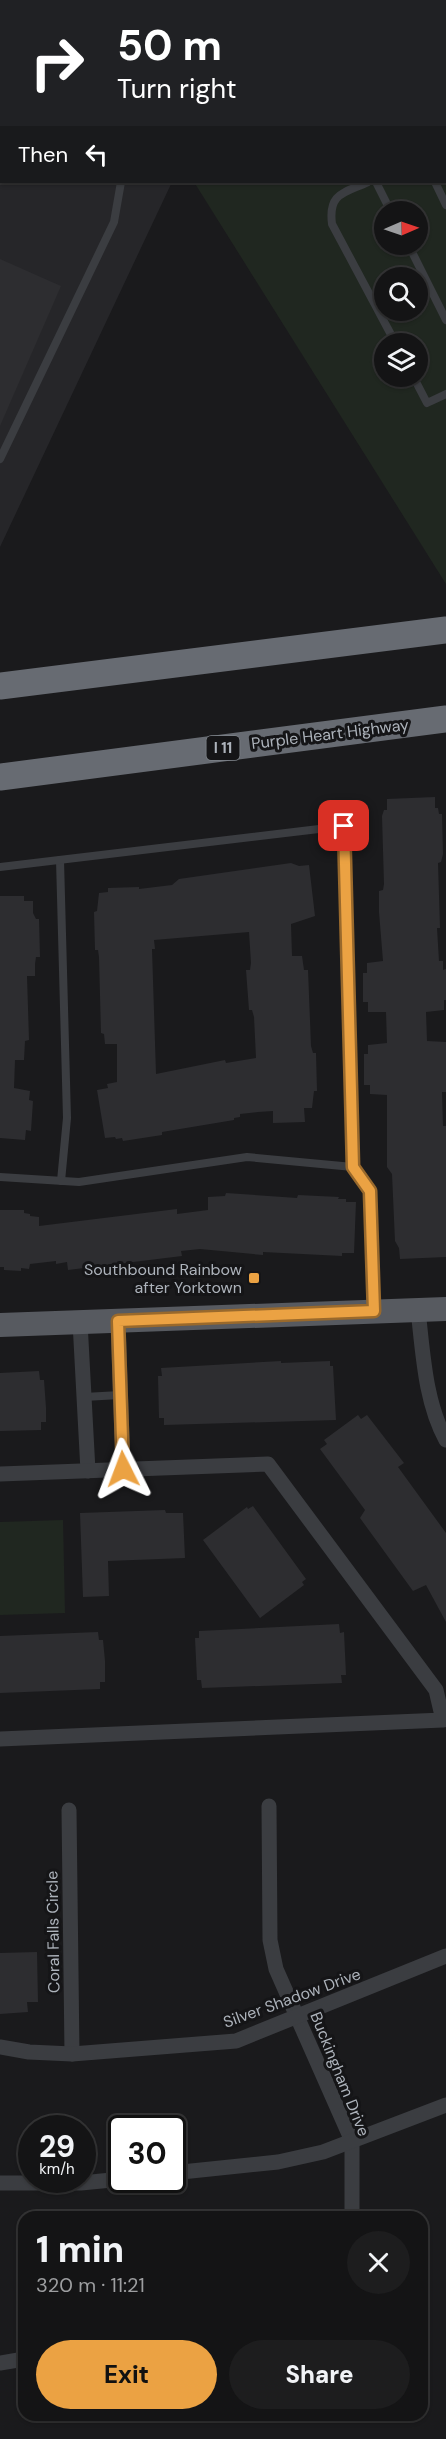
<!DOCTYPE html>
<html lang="en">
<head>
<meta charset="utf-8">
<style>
  :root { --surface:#141415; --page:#1d1d1e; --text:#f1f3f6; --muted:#9d9ea0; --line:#333334; --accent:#eba243 }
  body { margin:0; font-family:"DM Sans",sans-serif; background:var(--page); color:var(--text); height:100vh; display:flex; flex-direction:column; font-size:22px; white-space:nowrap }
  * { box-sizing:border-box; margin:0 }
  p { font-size:20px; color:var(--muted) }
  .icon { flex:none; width:33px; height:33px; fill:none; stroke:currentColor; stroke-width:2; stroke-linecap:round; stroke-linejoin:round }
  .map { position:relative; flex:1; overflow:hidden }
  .drawer { position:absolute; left:18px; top:2211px; width:410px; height:210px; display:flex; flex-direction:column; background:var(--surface); border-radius:18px; box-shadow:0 2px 4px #0004,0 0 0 2px var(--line) }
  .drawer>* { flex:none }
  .hud { position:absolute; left:0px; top:0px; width:447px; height:183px; box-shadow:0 2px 4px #0004,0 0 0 2px var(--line); background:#202124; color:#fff; overflow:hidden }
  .needle { width:39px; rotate:88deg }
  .fabs { position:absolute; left:374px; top:201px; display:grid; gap:12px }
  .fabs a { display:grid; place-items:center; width:54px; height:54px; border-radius:50%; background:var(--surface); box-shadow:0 2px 4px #0004,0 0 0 2px var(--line); font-size:30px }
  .speed { position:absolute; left:18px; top:2115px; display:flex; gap:12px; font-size:30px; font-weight:700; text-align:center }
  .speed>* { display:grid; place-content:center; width:78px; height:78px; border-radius:50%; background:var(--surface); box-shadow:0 2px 4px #0004,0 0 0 2px var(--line); line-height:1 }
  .speed small { font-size:15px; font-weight:400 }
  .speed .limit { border:3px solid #111; border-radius:9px; background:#fff; color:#111 }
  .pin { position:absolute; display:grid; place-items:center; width:51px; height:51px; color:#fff; margin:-26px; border-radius:12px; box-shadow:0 3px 9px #0006 }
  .me { position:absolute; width:66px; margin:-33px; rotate:357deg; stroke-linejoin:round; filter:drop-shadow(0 0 4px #0008) }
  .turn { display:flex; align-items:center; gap:21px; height:126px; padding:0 18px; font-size:27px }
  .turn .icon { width:78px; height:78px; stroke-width:2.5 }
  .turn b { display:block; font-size:42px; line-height:51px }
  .then { display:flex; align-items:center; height:57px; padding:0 18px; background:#0003; gap:12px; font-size:22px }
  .round { display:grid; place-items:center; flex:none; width:63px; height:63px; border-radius:32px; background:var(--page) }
  .headline { display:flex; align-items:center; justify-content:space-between; height:102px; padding:0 18px }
  h1 { font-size:36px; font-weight:800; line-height:45px }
  .button { display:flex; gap:12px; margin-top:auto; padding:12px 18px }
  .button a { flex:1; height:69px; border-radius:36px; background:var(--accent); color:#111; font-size:24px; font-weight:800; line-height:69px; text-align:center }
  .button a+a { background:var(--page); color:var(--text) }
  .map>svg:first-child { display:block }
  .built { fill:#262629 }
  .green { fill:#202720; fill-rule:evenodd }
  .building { fill:#2d2d30; fill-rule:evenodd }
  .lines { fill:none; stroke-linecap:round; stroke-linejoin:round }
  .service { stroke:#3b3d41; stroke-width:8 }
  .minor { stroke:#3b3d41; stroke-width:15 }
  .primary { stroke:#575a60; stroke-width:24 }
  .motorway { stroke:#676b72; stroke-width:27 }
  .route-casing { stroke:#99692c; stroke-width:15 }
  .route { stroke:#eba243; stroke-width:10 }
  .poi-dot { fill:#eba243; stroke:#151517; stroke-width:2 }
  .labels { text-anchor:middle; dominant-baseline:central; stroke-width:6; stroke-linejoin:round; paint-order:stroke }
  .shield { fill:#151517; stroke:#7f848a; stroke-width:1.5 }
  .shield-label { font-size:15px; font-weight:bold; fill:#adb3bb }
  .street-label { font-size:16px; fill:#adb3bb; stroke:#151517 }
  .poi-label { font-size:16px; fill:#adb3bb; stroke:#151517; text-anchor:end }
</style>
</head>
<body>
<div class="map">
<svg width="446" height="2439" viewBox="0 0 446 2439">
  <rect width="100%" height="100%" fill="#1a1a1c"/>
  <polygon class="built" points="0,0 446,0 446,74 446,2 2,2 2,182 172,182 0,547"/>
  <g class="green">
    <path d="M446,74V584L194,182H446ZM384,212H417V244H384ZM384,278H417V310H384ZM384,344H417V376H384Z"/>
    <polygon points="63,1520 65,1613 0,1615 0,1522"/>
  </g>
  <g class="building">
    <polygon points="0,259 61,286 0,426"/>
    <polygon points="435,797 435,808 438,808 439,814 442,814 443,854 441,862 438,863 440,928 437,928 439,961 443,961 443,970 446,969 446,1000 444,1000 444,1010 426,1012 427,1041 446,1042 446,1092 442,1092 443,1126 446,1126 446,1257 400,1259 399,1248 395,1241 392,1174 387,1167 387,1095 370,1094 370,1085 364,1085 364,1054 368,1054 368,1045 387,1043 386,1012 368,1012 368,1002 363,1002 363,973 367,973 367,963 383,961 379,912 379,891 383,890 384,884 382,816 384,810 387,810 387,799"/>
    <path d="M291,863L299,866L309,865L315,916L291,924L292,956H302L304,970H308L311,1046L313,1053H316L317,1091H314L312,1108H304L305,1122L273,1123V1111L258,1112L240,1114V1117L234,1118V1120L162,1132V1135L123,1141L122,1138L116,1139L115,1137L105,1138L97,1090L108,1088L107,1084L117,1082V1044H105L104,1034L101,1033L99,957L98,950H95L94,912L97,911L99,893L108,892V888L139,887V889L172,885L179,879ZM249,932L251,963L250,970H246L249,1010H252L254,1017L256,1058L226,1063L225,1060L156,1074L152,949H155L154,940Z"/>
    <polygon points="0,896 24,896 24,901 33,901 33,913 36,919 39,919 40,957 36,957 35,964 35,976 27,976 29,1040 25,1041 24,1060 15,1060 14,1088 30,1091 29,1100 33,1101 31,1131 26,1130 25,1140 0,1138"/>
    <polygon points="226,1193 297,1198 298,1195 339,1197 338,1199 346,1199 346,1202 356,1202 354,1253 342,1253 342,1256 263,1252 263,1255 200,1249 181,1251 182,1256 68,1270 67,1262 56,1264 56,1261 30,1264 29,1269 21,1268 21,1271 4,1270 4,1267 0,1267 0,1210 24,1210 24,1213 30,1214 30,1216 39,1217 39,1226 177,1209 177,1214 208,1210 208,1197 225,1196"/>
    <polygon points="281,1361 281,1363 330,1361 330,1366 333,1366 336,1420 164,1425 164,1418 159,1418 158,1376 162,1376 161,1368"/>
    <polygon points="39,1371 40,1380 44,1380 46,1408 46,1422 41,1422 41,1430 0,1431 0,1373"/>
    <polygon points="358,1415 361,1419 367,1415 404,1463 398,1467 446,1533 446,1622 426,1585 413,1591 360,1518 365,1510 320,1449 327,1444 324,1440"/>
    <polygon points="253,1506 306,1579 302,1582 304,1585 260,1618 203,1540 247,1507 248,1509"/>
    <polygon points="165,1510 166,1513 183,1513 185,1558 108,1561 109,1596 83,1597 80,1513"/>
    <polygon points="339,1624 340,1633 344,1632 346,1675 341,1675 342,1683 202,1688 201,1680 197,1680 195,1638 199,1638 199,1631"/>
    <polygon points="98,1632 99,1640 103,1640 105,1661 105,1682 100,1682 100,1689 0,1693 0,1636"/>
    <polygon points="37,1952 38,2002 27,2002 28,2012 0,2014 0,1953"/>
  </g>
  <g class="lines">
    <g class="service">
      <polyline points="49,0 54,2"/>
      <polyline points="138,0 138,2"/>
      <polyline points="273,0 273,2"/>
      <polyline points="13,2 14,0"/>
      <polyline points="0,26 2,23"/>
      <polyline points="0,43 2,44"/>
      <polyline points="0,157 2,154"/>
      <path d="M368,182C344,193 328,193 332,224L396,344"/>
      <polyline points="376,182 391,212"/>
      <polyline points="435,182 446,205"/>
      <polyline points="408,244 446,320"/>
      <polyline points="413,376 427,403 446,394"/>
      <polyline points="0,459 114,222 121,182"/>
      <polyline points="60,860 67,1118 61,1181"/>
      <polyline points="0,867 344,826 353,1167 370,1191 374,1310"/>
      <polyline points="0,1177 79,1182 247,1157 353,1167"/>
      <polyline points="84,1397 120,1395"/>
    </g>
    <g class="minor">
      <polyline points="0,103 2,104"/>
      <polyline points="0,128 2,128"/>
      <path d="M418,1310C423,1353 425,1402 446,1440"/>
      <polyline points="118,1321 123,1469"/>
      <polyline points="80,1322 88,1471"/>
      <polyline points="0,1474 268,1464 436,1690 443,1720 0,1739"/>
      <polyline points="269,1806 270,1940 276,1969 352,2141 352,2217"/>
      <polyline points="69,1810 72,2054"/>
      <polyline points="0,2047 29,2052 72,2054 236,2041 446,1956"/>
      <polyline points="172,2173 278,2162 323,2152 446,2105"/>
      <polyline points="0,2183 81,2183 122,2179"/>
      <polyline points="0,2363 24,2359"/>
    </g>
    <polyline class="primary" points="0,1325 446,1309"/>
    <g class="motorway">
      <polyline points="0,686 446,630"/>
      <polyline points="0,777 446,719"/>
    </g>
  </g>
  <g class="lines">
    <defs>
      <polyline id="route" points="123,1469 118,1321 374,1311 370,1191 353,1167 344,826"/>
    </defs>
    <use href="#route" class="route-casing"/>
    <use href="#route" class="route"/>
  </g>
  <rect class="poi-dot" x="248" y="1272" width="12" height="12" rx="3"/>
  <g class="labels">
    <rect class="shield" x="206.5" y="736" width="33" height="24" rx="4.5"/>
    <g class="shield-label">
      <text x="223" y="748">I 11</text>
    </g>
    <g class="street-label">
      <text transform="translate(330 734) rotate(-7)">Purple Heart Highway</text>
      <text transform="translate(53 1932) rotate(-91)">Coral Falls Circle</text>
      <text transform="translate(292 1998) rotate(-20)">Silver Shadow Drive</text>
      <text transform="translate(340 2074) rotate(68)">Buckingham Drive</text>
    </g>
    <g class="poi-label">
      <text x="242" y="1269">Southbound Rainbow<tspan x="242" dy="18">after Yorktown</tspan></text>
    </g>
  </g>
</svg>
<div class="fabs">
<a><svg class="needle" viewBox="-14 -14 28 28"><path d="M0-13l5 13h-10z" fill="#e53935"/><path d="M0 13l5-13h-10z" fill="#9d9ea0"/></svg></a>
<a><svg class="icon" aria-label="search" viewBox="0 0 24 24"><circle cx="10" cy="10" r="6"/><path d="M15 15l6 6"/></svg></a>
<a><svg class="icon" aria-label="layers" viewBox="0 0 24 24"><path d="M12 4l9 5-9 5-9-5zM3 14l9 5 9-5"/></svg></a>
</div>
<div class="speed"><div>29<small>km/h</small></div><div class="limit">30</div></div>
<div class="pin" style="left:344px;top:826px;background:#d93025"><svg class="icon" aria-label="arrive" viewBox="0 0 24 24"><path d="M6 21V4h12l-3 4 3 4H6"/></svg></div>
<svg class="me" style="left:123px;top:1469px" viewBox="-20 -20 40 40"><path d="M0-17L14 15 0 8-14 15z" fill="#eba243" stroke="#fff" stroke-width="4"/></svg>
<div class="hud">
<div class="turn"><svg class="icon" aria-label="right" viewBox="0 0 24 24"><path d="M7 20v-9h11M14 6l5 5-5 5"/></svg><div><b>50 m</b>Turn right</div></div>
<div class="then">Then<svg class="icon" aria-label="left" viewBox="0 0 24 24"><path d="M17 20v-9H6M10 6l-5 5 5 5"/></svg></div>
</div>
<section class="drawer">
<div class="headline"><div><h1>1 min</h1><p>320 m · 11:21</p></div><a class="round"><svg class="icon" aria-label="close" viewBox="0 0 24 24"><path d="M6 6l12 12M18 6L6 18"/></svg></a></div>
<div class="button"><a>Exit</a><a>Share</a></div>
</section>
</div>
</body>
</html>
